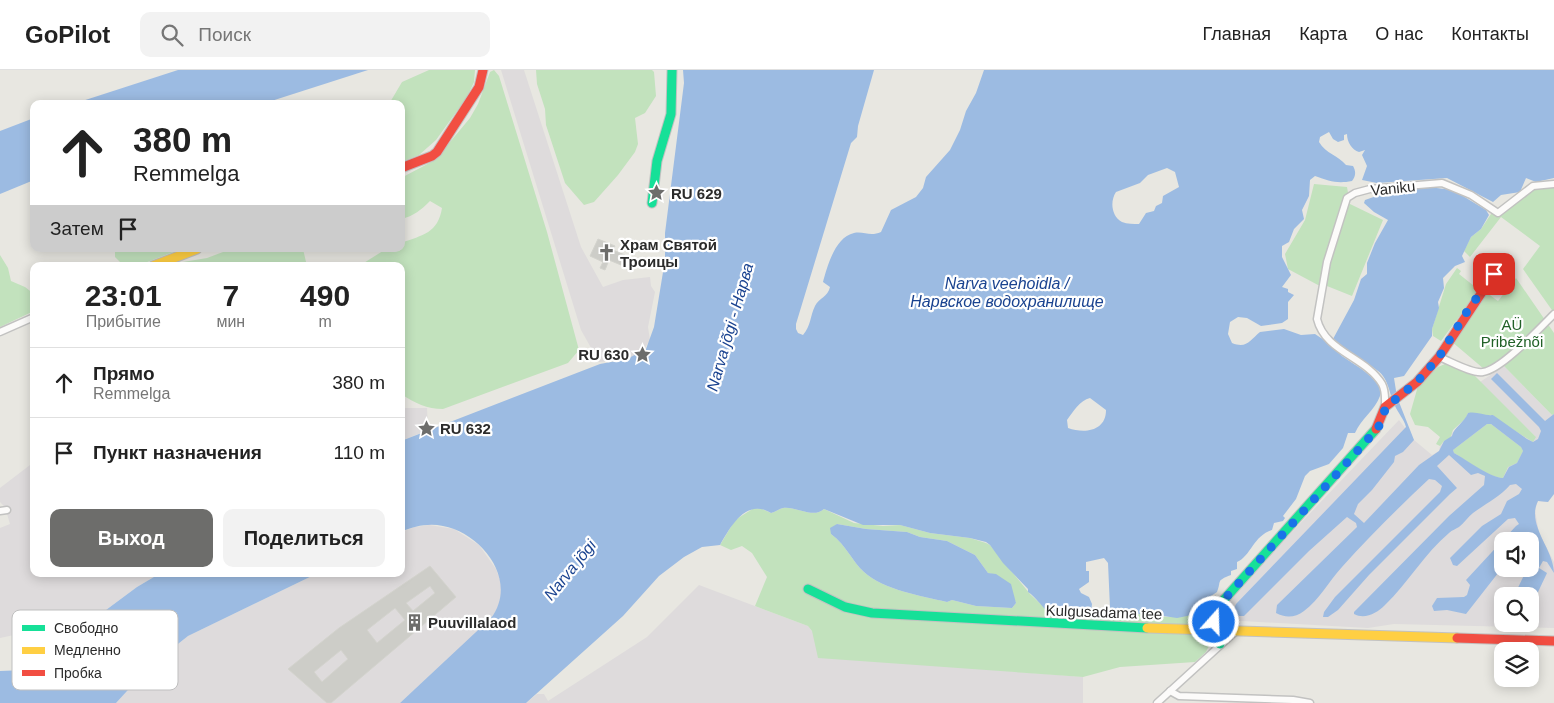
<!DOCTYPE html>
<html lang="ru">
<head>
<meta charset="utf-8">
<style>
  :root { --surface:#fff; --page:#f2f2f2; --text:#222; --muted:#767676; --line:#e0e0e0; --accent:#6d6d6b }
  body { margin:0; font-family:Helvetica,sans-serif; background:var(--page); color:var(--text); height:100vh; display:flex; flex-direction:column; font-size:19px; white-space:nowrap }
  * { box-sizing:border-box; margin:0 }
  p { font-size:16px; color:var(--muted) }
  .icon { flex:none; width:28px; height:28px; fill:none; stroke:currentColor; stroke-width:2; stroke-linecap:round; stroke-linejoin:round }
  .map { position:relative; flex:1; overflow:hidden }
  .sheet { position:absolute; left:30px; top:192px; width:375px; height:315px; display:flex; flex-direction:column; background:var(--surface); border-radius:10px; box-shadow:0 2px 12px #0003 }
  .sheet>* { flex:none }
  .top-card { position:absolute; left:30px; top:30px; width:375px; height:152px; border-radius:10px; box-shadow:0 2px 12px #0003; background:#fff; color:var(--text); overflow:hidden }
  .controls { position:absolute; left:1494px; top:462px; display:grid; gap:10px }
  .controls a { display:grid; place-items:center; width:45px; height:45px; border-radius:10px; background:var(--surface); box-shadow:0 2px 12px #0003; font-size:25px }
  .pin { position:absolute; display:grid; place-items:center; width:42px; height:42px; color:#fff; margin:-21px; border-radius:10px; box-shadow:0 2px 8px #0006 }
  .me { position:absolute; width:55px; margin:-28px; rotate:20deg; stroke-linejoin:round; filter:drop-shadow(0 0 4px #0008) }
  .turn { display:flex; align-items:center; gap:18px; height:105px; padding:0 20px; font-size:22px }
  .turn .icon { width:65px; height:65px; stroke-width:2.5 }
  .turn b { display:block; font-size:35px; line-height:42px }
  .then { display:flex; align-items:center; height:48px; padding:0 20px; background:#0003; gap:10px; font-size:19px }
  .eta { display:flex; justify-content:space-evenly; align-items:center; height:85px; text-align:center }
  .eta b { font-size:30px; font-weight:700; line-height:35px }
  .button { display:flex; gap:10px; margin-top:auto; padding:10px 20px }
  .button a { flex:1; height:58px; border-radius:10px; background:var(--accent); color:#fff; font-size:20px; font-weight:700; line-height:58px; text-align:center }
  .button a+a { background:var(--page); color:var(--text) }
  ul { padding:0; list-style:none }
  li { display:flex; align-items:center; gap:15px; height:70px; padding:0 20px; border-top:1px solid var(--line) }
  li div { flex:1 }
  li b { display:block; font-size:19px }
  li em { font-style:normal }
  header { display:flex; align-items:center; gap:30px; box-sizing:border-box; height:70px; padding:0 25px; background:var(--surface); border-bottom:1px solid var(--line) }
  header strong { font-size:24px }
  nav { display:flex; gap:28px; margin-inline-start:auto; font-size:18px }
  .search { width:350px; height:45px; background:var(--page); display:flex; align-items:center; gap:12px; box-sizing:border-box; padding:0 18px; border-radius:10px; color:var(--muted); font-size:19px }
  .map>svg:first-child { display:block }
  .industrial { fill:#dedbdc; fill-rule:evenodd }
  .green { fill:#c2e2bd; fill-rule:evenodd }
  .water { fill:#9cbbe2; fill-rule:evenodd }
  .building { fill:#cdcdc8; stroke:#d3d3cd; fill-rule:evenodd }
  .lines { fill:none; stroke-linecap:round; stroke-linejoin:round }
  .street-casing { stroke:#c2c2c1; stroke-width:9 }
  .fast-casing { stroke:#c2c2c1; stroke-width:11 }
  .slow-casing { stroke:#c2c2c1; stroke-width:11 }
  .jam-casing { stroke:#c2c2c1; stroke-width:11 }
  .street { stroke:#fcfbfa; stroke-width:6 }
  .fast { stroke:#16e098; stroke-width:9 }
  .slow { stroke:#ffcf43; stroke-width:9 }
  .jam { stroke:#f24e42; stroke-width:9 }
  .route { stroke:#1a73e8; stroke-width:9; stroke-dasharray:0 16.2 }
  .labels { text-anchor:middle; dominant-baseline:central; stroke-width:4.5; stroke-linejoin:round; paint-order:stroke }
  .street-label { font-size:15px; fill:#2b2b2b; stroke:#fff }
  .poi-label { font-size:15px; font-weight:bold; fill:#2b2b2b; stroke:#fff; text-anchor:start }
  .park-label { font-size:15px; fill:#216127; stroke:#fff }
  .water-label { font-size:16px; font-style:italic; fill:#1a4390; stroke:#fff }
  .key { fill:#fff; stroke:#bfbfbf; stroke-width:1 }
  .key-label { font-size:14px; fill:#2b2b2b }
</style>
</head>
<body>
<header>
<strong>GoPilot</strong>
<div class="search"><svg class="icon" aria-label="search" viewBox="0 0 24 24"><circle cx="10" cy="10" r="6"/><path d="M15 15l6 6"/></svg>Поиск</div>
<nav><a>Главная</a><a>Карта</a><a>О нас</a><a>Контакты</a></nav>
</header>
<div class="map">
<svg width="1554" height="633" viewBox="0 0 1554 633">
  <rect width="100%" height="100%" fill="#e8e7e1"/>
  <g class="industrial">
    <polygon points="501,0 524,0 581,177 603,217 623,210 650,207 651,216 655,222 648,257 650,270 645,278 629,289 599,292 581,260"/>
    <path d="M1504,296L1552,345L1554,344V424L1548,432L1538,431L1535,440L1539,463L1554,492V558L1394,554L1368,558L1224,550L1219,546L1229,528L1399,350L1414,370L1432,385L1439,381L1440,376L1466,348L1536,367L1480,312ZM1502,471H1530V499H1502ZM1502,526H1530V554H1502Z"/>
    <polygon points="401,338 427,338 428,360 401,371"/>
    <polygon points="34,392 34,504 159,504 137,517 35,592 14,565 0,568 0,458 10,454 5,437 0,432 0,418"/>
    <polygon points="429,455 454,459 479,475 496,499 502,515 502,526 498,538 488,552 400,633 116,633 149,597 188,566 316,504 401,504 401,462 415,457"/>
    <polygon points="699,515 808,556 812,561 983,599 1083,607 1083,633 526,633 537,624 544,624 548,631 647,567"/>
  </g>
  <g class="green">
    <polygon points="429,0 475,0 474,12 467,27 436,70 419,85 401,92 401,34 389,34 402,12"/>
    <path d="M494,0L499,6L547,162L579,280L568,293L443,339C427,339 415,333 401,324V196H359L386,179H401V173C423,165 438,163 442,138L430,131C421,140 414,146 401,149V108L435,90L470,48L478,34L490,2Z"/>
    <polygon points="536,0 652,0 654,2 656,26 645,43 635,48 638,74 635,82 618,105 594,132 584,135 565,113 546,55 545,39 537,14"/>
    <polygon points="1554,112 1554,243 1523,199 1540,176 1501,147 1470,187 1464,181 1471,167 1481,159 1493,141 1497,144 1528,116"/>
    <polygon points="1314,114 1347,117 1350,134 1383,150 1352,226 1327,216 1318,215 1288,199 1285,184 1305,150"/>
    <polygon points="115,179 181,179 137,196 123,195 115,187"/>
    <polygon points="231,179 303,179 307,196 177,196 177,193 207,188"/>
    <polygon points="0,185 8,198 11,211 25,217 34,224 34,241 0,257"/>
    <polygon points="1457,198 1461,201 1459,204 1479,220 1441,271 1433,266 1432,259 1446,214"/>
    <polygon points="1516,208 1554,263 1554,344 1552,345 1504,296 1494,294 1484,299 1451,271 1487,223 1498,231"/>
    <polygon points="1445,294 1475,306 1536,367 1533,372 1496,349 1493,345 1484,346 1468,343 1466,348 1453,360 1450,369 1444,371 1440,376 1436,374 1440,367 1428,357 1415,355 1410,344 1418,316 1438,297"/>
    <path d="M1487,354H1491L1521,377L1523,381L1517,393L1508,397L1503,408C1487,407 1468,391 1454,383L1453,380Z"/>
    <path d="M754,438L762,439L771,443C775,442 779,439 783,438C796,436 813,449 824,439L854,453L883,456L900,455L930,463L970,468L986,473L990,475L1030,524L1048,541L1055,545L1069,547L1091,542L1150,544L1167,547L1197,544L1199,542L1207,552L1213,567L1206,582L1195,592L1120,597L1083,607L818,588L812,561L808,556L755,536L767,507L752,483L742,476L731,480L720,475L735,450ZM837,454L866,459L907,462L920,467L947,471L975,485L988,503L992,504L1013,526L1016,533L1012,538L976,536L952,530L947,532C921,526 884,520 864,502C851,490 847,476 831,464Z"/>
  </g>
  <g class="water">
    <polygon points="178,0 368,0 262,34 73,34"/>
    <path d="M683,0H874L858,56L857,67L851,73L796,254V259L798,263L803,265C811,256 810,246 815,236C819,228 828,227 830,217L823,212C827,197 835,167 854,163C864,161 870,167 881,162L891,140L916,127L923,118L926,107L950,80L960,60L966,41L976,23L984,0H1554V108L1536,112L1526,108L1520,122L1501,125L1493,132L1447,108L1377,113L1362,110L1367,96L1362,85L1365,80L1359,82C1352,80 1347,72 1347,64L1344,65V70L1338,72L1333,69L1329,62L1320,67L1319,72C1326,84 1338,85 1346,95L1353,96C1356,101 1356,106 1352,111C1337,114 1329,111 1315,106L1310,110L1309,126L1302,140L1304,149L1294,159L1289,172L1282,176V187L1291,205L1282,217L1288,219V222L1294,225L1288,232V249L1282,253L1261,256L1247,248L1238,247L1230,252L1228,264L1232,273C1247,279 1250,270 1260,262L1284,259L1301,265L1315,264C1325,270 1333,278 1342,286C1351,293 1385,310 1380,326C1375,340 1361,349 1355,363H1348L1343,378L1329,394L1310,401L1305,406L1296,429L1283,446L1285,448L1283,451L1274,453L1272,460C1253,466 1251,486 1237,492V499L1231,501V505C1215,511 1222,511 1217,522L1200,533L1197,544L1177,548L1150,544H1115L1110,538L1108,493L1104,488L1086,492V501H1089V512L1079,519L1081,523L1089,527L1092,534L1091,542C1080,547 1058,550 1048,542C1041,536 1036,527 1028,522V519L1003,493L990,475L986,472L970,468L930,463L900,455H863L824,439C813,449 796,436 783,438C779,439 775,442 771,443C746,428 731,456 720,475L702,477L684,487L659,506L623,546L526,633H400L491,548C519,511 482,463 443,456C429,453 414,456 401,462V371L600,294L627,289L646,279L654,257L665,190V163L684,13ZM1167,98L1175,102L1179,117L1163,126L1162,133L1156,136L1154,141L1146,143L1139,154C1134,154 1127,154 1122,152C1111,146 1110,131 1116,122L1140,113L1148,105ZM1090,328L1106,340C1106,361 1085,364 1068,358L1067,350C1073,342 1080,330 1090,328Z"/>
    <polygon points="34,48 34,110 0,124 0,61"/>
    <path d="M1428,117L1453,120L1486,140L1489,145L1481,159L1471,167L1462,186L1465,192L1455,196L1443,208L1444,218L1438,232L1439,238L1432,259V266L1404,306L1394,308L1397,327L1414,370L1403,382L1395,386L1394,392L1372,420L1358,434L1354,444L1364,453L1419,395L1439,381L1444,371L1452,366C1454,357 1464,353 1468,343C1477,341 1484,346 1493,345L1527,369L1533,372L1538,369L1541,361L1539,357L1491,309L1497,303L1545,351L1554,344V424L1548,432L1538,431C1526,455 1554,479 1554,503L1547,492L1543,491L1539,498L1547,503L1530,539V526H1514L1527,499H1530V492L1539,478L1534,470L1527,466L1523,471H1502V498L1466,544L1447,540L1434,541L1432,536L1437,528L1464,527L1467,525L1470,515L1466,510L1516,456L1519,454L1515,448L1508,449L1457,496L1453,495L1450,488L1482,456L1501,444L1507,431L1519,424L1522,419L1516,414L1510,415C1500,427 1485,434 1473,443C1468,447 1464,453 1459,457C1456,459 1452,460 1449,463C1425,483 1408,513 1385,535C1377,543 1365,550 1354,544V542L1449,446L1484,415L1485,406L1478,403L1471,405L1449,385L1437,396L1457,418L1450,424L1369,505L1338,540L1328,547H1323L1324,542L1335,527L1440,422L1442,416L1435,410L1429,409C1399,437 1369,467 1342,497C1329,511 1319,530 1304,541C1295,548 1285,548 1276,543L1277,535L1357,457L1356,453L1347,447L1309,481L1244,546H1237L1232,543L1236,534L1406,357C1404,349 1398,343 1395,336C1389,324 1389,309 1378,301C1363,289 1347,282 1333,269L1354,230L1361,209L1367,204V193L1375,173L1388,150L1374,142L1364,133L1365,130L1385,123ZM1487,354H1491L1521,377L1523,381L1517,393L1509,397L1503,408C1489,407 1467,390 1454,383L1453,380Z"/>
    <path d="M837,454L866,459L907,462L920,467L947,471L975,485L988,503L996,504L1011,514L1016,533L1012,538L976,536L952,530L947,532C921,526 884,520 864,502C851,490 847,476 831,464L830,458Z"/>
    <polygon points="159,504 316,504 188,566 149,597 116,633 0,633 0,601 25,600 137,517"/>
  </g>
  <g class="building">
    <polygon points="598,169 615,176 613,180 625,185 621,195 609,190 605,200 600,198 603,192 590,186"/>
    <path d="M430,496L456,527L331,633H327L288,599L339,558ZM430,516L435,523L413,541L406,533ZM395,538L405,550L377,573L367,560ZM341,580L348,589L322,612L314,602Z"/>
  </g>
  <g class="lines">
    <defs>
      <g id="street">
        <polyline points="0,262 34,247"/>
        <path d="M1439,287C1450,291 1472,304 1483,302C1501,300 1540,258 1554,244"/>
        <path d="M1385,337C1385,329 1386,321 1382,314C1366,287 1325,282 1317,249L1327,192L1347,128L1355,123L1370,119L1442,113L1471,125L1498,143L1533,116L1554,114"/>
        <polyline points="0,441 7,440"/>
        <polyline points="1170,621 1179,626 1293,630 1310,633"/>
        <polyline points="1157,633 1236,561"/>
      </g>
      <g id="fast">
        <polyline points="652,133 657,91 671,44 672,0"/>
        <polyline points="808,519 845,537 872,543 1147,558"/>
        <polyline points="1220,574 1213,553 1213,542 1376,359"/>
      </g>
      <g id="slow">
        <polyline points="153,196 197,179"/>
        <polyline points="1147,558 1457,568"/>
      </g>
      <g id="jam">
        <polyline points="401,98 432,86 437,82 479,17 483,0"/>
        <polyline points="1376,359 1385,337 1417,312 1439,287 1494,204"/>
        <polyline points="1457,568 1554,571"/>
      </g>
    </defs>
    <use href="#street" class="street-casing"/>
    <use href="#fast" class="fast-casing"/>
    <use href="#slow" class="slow-casing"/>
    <use href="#jam" class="jam-casing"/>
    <use href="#street" class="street"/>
    <use href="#fast" class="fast"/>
    <use href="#slow" class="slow"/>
    <use href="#jam" class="jam"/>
  </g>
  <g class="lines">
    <polyline class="route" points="1214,552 1213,542 1369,368 1379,356 1386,337 1417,312 1439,287 1468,240 1494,204"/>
  </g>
  <defs>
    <symbol id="sight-bare" viewBox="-9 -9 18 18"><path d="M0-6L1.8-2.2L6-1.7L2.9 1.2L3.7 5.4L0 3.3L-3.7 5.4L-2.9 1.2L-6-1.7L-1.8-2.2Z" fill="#6d6d6b" stroke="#fff" stroke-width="2.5" paint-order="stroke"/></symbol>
    <symbol id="church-bare" viewBox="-9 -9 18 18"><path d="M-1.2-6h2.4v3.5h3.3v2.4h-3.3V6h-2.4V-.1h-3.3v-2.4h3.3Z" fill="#6d6d6b" stroke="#fff" stroke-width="2.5" paint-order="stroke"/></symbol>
    <symbol id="building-bare" viewBox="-9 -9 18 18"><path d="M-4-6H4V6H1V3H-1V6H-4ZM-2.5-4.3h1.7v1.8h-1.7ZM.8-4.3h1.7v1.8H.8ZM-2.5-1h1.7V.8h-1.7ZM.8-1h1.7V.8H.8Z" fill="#6d6d6b" stroke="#fff" stroke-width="2.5" paint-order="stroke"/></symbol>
  </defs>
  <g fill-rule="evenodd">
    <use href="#sight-bare" x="644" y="110" width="25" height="25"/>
    <use href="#church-bare" x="594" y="170" width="25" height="25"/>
    <use href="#sight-bare" x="630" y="272" width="25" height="25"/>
    <use href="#sight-bare" x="414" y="346" width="25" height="25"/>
    <use href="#building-bare" x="402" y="540" width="25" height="25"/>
  </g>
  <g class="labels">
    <g class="street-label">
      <text transform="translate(1393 118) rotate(-6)">Vaniku</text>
      <text transform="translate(1104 542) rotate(2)">Kulgusadama tee</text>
    </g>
    <g class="poi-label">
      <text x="671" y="123">RU 629</text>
      <text x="620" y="174">Храм Святой<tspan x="620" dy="17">Троицы</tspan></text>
      <text x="629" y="284" text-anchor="end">RU 630</text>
      <text x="440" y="358">RU 632</text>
      <text x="428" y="552">Puuvillalaod</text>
    </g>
    <g class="park-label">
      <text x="1512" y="254">AÜ<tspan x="1512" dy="17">Pribežnõi</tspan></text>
    </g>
    <g class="water-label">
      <text x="1007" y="213">Narva veehoidla /<tspan x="1007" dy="18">Нарвское водохранилище</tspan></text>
      <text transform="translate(730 257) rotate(-74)">Narva jõgi - Нарва</text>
      <text transform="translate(570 500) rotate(-51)">Narva jõgi</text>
    </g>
  </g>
  <rect x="12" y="540" width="166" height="80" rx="8" class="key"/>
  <rect x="22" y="555" width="23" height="6" fill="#16e098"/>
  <rect x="22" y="577" width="23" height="7" fill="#ffcf43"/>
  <rect x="22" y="600" width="23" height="6" fill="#f24e42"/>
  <g class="key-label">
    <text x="54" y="563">Свободно</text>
    <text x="54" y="585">Медленно</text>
    <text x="54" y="608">Пробка</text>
  </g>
</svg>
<div class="controls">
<a><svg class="icon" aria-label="sound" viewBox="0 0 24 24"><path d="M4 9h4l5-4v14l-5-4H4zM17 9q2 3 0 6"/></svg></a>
<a><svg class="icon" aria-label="search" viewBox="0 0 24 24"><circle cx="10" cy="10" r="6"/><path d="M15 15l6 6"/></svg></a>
<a><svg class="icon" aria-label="layers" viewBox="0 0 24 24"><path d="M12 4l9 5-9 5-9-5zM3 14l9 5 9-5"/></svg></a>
</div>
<div class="pin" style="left:1494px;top:204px;background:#d93025"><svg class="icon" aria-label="arrive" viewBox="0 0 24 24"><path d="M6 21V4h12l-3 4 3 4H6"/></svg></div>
<svg class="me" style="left:1214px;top:552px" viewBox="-20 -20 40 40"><circle r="17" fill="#1a73e8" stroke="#fff" stroke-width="3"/><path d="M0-11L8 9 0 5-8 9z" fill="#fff"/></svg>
<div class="top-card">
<div class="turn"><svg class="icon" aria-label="ahead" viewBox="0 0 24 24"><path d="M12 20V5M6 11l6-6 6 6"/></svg><div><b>380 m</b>Remmelga</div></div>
<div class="then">Затем<svg class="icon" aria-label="arrive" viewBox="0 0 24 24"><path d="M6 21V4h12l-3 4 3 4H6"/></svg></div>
</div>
<section class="sheet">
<div class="eta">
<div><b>23:01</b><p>Прибытие</p></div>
<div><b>7</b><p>мин</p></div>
<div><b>490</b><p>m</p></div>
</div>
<ul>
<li><svg class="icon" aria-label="ahead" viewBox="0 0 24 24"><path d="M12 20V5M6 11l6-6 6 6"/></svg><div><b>Прямо</b><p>Remmelga</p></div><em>380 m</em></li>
<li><svg class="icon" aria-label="arrive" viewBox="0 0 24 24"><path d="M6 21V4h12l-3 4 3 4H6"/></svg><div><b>Пункт назначения</b></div><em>110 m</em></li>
</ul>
<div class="button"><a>Выход</a><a>Поделиться</a></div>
</section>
</div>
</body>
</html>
